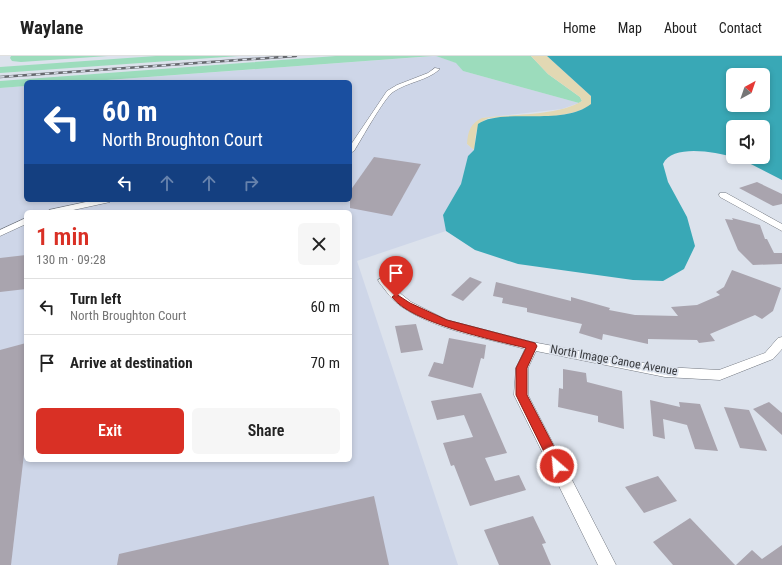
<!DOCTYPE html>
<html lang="en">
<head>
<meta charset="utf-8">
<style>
  :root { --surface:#fff; --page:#f6f6f6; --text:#222; --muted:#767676; --line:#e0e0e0; --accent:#d93025 }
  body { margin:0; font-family:"Roboto Condensed",sans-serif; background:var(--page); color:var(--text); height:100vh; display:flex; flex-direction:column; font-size:15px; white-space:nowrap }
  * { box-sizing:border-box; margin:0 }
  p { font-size:13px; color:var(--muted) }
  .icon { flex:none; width:22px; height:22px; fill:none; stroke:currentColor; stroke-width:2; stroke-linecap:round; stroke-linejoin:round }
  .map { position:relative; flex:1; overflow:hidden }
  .sheet { position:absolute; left:24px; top:154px; width:328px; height:252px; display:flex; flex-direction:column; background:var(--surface); border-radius:6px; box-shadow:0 2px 6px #0003 }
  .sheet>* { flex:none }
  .hud { position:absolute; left:24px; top:24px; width:328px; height:122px; border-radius:6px; box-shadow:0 2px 6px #0003; background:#1a4fa0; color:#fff; overflow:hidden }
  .needle { width:26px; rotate:40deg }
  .fabs { position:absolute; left:726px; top:12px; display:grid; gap:8px }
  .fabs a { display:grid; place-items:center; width:44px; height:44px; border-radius:6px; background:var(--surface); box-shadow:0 2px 6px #0003; font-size:20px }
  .pin { position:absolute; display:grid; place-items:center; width:34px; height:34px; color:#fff; margin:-41px -17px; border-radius:50% 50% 50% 0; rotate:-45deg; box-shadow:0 0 4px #0007 }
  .pin .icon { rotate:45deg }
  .me { position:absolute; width:44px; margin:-22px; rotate:333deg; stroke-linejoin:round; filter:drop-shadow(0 0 3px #0008) }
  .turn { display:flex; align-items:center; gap:14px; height:84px; padding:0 12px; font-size:18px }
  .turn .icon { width:52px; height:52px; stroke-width:2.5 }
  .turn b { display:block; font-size:28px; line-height:34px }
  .lanes { display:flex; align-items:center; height:38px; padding:0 12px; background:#0003; justify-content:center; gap:20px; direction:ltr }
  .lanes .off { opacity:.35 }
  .round { display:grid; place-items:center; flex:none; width:42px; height:42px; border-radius:6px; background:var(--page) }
  .overview { display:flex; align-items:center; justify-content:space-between; height:68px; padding:0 12px }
  h1 { font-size:24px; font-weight:600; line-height:30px; color:var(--accent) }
  .button { display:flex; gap:8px; margin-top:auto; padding:8px 12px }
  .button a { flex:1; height:46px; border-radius:6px; background:var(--accent); color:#fff; font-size:16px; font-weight:600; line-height:46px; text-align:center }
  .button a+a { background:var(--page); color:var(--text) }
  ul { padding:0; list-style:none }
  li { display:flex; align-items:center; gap:12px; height:56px; padding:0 12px; border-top:1px solid var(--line) }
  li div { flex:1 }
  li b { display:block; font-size:15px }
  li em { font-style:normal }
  header { display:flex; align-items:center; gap:24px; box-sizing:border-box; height:56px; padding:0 20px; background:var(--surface); border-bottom:1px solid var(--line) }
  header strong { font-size:19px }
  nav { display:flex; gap:22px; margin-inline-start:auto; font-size:14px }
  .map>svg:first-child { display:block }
  .built { fill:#ced6e8; fill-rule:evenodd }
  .green { fill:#9cdcbc }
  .sand { fill:#e2d8b3 }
  .water { fill:#39a8b6; fill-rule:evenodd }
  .building { fill:#a9a4ae }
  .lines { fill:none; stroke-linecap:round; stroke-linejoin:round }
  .street-casing { stroke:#737881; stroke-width:1 }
  .street { fill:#fff; fill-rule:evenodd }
  .rail-casing { stroke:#66696e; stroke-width:2.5 }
  .rail { stroke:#dce2ec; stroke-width:1.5; stroke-dasharray:4.5; stroke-linecap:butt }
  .route { fill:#d93025; stroke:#8d1f18 }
  .labels { text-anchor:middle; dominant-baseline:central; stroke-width:3.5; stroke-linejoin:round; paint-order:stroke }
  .street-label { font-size:12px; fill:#383a3e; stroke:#dce2ec }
</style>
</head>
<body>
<header>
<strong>Waylane</strong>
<nav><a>Home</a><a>Map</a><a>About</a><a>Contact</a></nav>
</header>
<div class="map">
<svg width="782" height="509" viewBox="0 0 782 509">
  <rect width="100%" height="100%" fill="#dce2ec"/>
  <path class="built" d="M436,0L457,7L463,15L579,47L562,53L482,62L467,88L474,94L468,100L461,128L443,159L446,175L357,205L458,509H0V32L26,30V144H350V26H80ZM26,156H350V404H26Z"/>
  <g class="green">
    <polygon points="11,0 108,0 21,6 12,5 10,2"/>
    <polygon points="156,0 239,0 0,17 0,11"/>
    <polygon points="336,0 433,0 80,26 26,26 26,30 0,32 0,25"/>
    <polygon points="436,0 531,0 548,18 580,41 582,45 579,47 463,15 456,7"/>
  </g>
  <path class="sand" d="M531,0H547L591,40L592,48C569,65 517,61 489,62C473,69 477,80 474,94L467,88C468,75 470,68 482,62C511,58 558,60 582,45L580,41L548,18Z"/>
  <path class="water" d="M547,0H782V124L741,103L733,101H763V71H733V101C715,96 672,88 663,108L668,126L687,161L695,190L684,213L663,225L633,224L518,208L475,194L446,175L443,159L461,128L468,100L474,94L478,68C500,51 562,71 591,48V40ZM733,19H763V49H733Z"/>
  <g class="building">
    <polygon points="374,101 421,108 392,160 350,152 350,135"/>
    <polygon points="757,126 782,138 782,148 773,150 739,132"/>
    <polygon points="732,162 760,169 765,183 767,183 774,197 782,197 782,208 753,209 738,194 725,163 733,164"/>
    <polygon points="26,199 26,233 0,236 0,202"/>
    <polygon points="732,214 781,232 773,255 762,263 755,259 710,278 715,285 699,287 697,284 648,283 648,288 603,278 602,284 579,277 582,268 527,256 527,252 502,247 503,242 493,240 496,226 571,245 571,241 610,252 609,254 635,259 678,260 671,251 697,249 720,239 716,236 724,231"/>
    <polygon points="470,221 482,226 463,245 451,239"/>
    <polygon points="416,268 423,294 401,297 395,270"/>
    <polygon points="449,282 486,289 484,303 481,302 473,332 428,320 434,306 443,308"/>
    <polygon points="26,287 26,381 11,509 0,509 0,294"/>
    <polygon points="563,313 586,317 587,326 622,335 624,373 598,366 598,360 558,351 559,332 563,333"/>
    <polygon points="481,337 507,397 485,402 495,425 519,419 526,434 470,450 454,409 451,410 443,387 473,381 464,359 437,364 431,345"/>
    <polygon points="650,344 680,351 679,346 700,348 718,395 695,393 687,369 663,363 665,383 653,380"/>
    <polygon points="769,346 782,357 782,379 753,353"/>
    <polygon points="724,351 749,354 767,395 740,392"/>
    <polygon points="658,420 677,445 644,457 625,431"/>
    <polygon points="374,440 389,509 117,509 119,498"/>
    <polygon points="533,460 546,487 542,488 551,509 499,509 484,474"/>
    <polygon points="690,462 735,509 673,509 653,486"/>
    <polygon points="782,489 782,509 736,509 752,494 762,503"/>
  </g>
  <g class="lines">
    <defs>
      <g id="street">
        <path d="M435,12L440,13C427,25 407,26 393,36C384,42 361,84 354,95L350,97V90L387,35L397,29L428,17Z"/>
        <polygon points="720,137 726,137 782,168 782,175 720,141 719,139"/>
        <polygon points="95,144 111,144 110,146 64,156 48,156 49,154"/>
        <polygon points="26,162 26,168 0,180 0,174"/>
        <path d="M383,221L387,222L401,238L411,246L447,264L532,286L665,311L719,314L765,297L778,282L782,281V293L773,303L720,324L665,321L536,295L528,312V339L616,509H598L514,339L516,312L525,293C486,282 436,274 402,251C393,245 386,235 379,226L378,224Z"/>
      </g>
    </defs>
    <use href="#street" class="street-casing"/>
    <use href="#street" class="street"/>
    <defs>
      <polyline id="rail" points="0,21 296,0"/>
    </defs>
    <use href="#rail" class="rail-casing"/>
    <use href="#rail" class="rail"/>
  </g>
  <path class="route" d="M396,238L410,247L447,264L535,287L537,290L527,312V339L562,406L563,410L562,414L557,416L553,414L516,339V312L526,292C494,284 411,267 392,241Z"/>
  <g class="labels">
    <g class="street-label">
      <text transform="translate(614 304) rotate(10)">North Image Canoe Avenue</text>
    </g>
  </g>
</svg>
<div class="fabs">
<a><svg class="needle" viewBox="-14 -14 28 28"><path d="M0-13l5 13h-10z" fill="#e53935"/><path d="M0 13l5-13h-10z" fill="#767676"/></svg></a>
<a><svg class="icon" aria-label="sound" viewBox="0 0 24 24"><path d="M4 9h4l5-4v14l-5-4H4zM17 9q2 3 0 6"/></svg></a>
</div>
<div class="pin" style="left:396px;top:241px;background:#d93025"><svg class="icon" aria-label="arrive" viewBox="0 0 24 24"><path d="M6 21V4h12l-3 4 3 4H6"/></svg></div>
<svg class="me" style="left:557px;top:410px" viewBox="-20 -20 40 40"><circle r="17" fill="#d93025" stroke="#fff" stroke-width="3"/><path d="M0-11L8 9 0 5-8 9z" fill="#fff"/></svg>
<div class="hud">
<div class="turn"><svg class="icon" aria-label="left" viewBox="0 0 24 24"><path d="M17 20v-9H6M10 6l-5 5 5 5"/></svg><div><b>60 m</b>North Broughton Court</div></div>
<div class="lanes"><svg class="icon" aria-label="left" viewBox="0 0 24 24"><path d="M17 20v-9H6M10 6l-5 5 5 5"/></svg><svg class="icon off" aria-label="ahead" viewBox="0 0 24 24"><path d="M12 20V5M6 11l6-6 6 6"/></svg><svg class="icon off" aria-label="ahead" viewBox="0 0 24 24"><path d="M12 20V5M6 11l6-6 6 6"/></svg><svg class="icon off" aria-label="right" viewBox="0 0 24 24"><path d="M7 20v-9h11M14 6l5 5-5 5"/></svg></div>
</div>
<section class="sheet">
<div class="overview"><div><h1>1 min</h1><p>130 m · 09:28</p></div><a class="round"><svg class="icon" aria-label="close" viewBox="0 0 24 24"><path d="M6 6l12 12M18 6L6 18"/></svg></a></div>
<ul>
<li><svg class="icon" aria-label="left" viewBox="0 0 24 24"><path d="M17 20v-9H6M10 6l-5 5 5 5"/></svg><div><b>Turn left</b><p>North Broughton Court</p></div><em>60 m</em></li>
<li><svg class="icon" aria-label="arrive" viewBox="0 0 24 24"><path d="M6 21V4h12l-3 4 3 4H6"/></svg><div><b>Arrive at destination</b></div><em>70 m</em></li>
</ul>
<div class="button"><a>Exit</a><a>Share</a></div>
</section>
</div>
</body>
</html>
